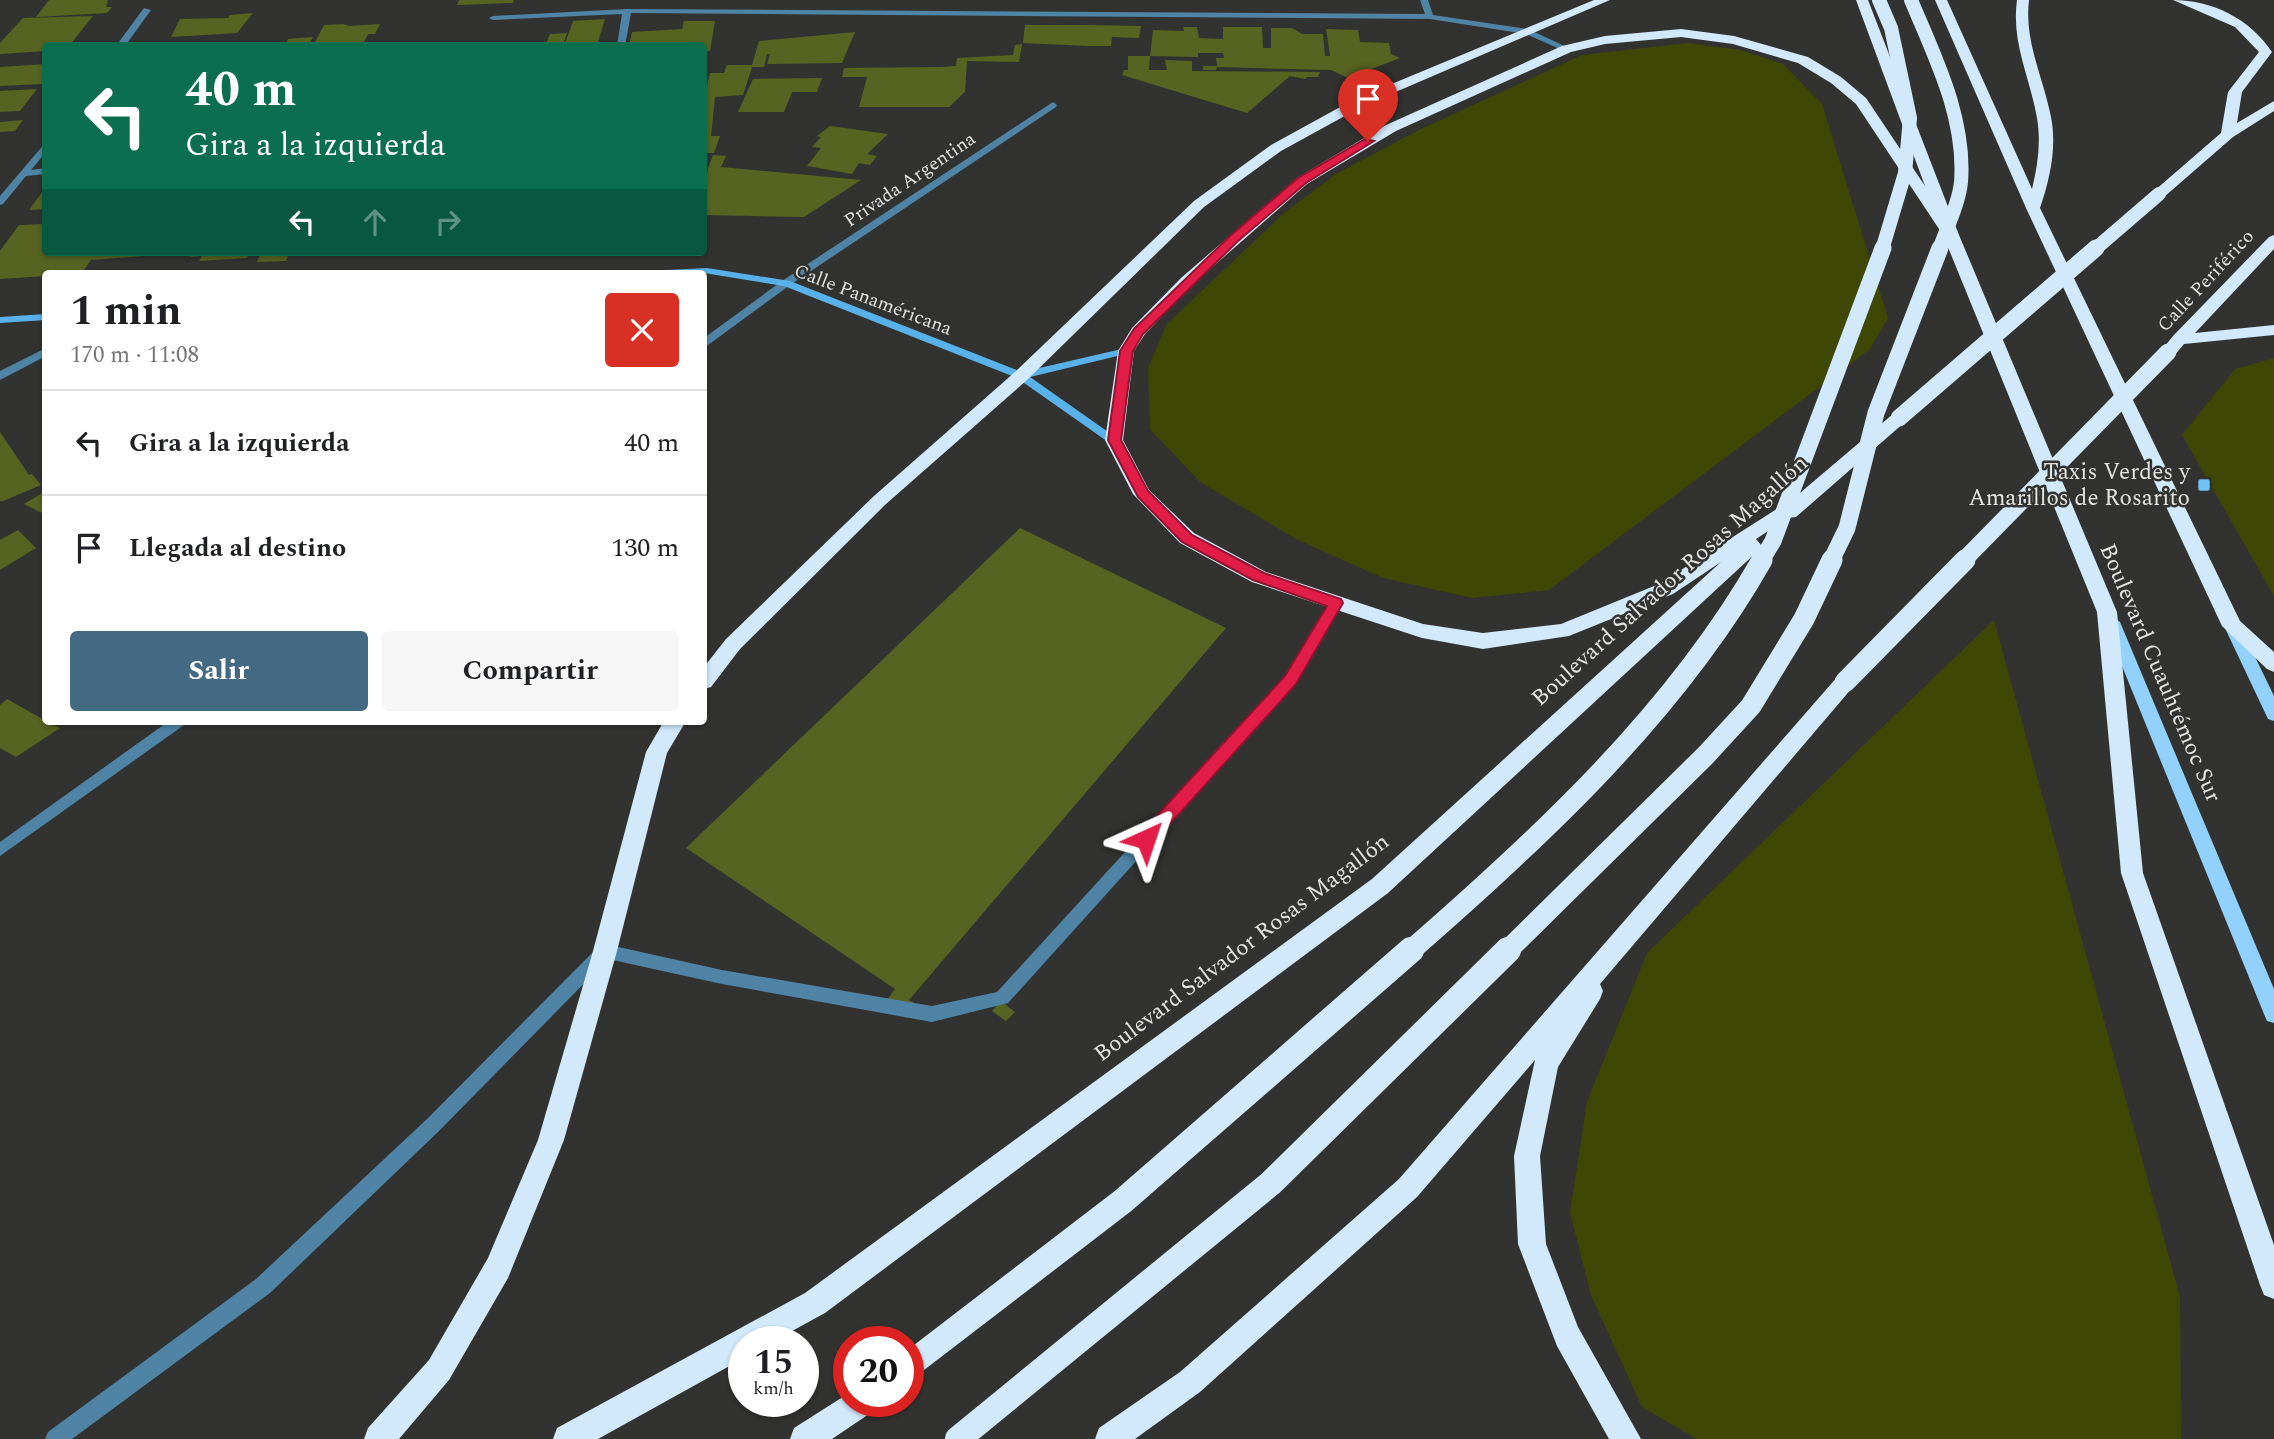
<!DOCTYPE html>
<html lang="es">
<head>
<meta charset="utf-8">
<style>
  :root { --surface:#fff; --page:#f6f6f6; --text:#202124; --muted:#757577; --line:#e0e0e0; --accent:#446982 }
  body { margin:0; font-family:Spectral,serif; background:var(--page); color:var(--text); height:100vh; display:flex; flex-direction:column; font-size:26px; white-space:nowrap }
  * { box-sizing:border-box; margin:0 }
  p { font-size:23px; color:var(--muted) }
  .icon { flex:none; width:38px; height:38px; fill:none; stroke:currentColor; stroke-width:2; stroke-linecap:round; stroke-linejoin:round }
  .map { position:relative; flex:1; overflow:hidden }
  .side { position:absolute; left:42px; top:270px; width:665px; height:455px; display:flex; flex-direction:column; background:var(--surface); border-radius:7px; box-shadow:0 2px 5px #0004 }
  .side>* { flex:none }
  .top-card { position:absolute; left:42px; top:42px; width:665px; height:214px; border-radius:7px; box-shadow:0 2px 5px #0004; background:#0b6e4f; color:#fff; overflow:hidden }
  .speed { position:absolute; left:728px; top:1326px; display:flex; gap:14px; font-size:35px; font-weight:700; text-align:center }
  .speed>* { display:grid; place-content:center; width:91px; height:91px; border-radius:50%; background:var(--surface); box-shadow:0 2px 5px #0004; line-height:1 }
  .speed small { font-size:18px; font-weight:400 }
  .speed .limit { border:10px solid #d22; background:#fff; color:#111 }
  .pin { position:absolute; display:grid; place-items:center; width:60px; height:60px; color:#fff; margin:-72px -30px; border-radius:50% 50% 50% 0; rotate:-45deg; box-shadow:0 0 7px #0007 }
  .pin .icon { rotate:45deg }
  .me { position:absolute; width:77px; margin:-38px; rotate:42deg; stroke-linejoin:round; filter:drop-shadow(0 0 5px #0008) }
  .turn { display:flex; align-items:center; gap:24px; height:147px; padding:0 28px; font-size:32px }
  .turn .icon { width:91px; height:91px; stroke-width:2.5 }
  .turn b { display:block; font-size:49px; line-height:60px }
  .lanes { display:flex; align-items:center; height:66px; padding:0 28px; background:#0003; justify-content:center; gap:35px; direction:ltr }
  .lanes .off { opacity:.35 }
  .round { display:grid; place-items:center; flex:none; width:74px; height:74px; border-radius:7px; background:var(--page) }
  .headline { display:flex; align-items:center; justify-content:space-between; height:119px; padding:0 28px }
  h1 { font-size:42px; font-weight:700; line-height:52px }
  .cta { display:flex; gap:14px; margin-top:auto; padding:14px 28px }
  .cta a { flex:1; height:80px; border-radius:7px; background:var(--accent); color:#fff; font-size:28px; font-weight:700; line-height:80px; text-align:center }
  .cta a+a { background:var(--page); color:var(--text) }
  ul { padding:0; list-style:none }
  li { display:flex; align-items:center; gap:21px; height:105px; padding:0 28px; border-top:2px solid var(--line) }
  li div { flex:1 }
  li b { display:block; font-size:26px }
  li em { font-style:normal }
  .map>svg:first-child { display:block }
  .green { fill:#3e4804 }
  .building { fill:#576321 }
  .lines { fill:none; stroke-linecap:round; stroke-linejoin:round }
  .lane { fill:#4f84a7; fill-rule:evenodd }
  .street { fill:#4f84a7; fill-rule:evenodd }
  .secondary { fill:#58b1e9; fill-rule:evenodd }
  .primary { fill:#91d1fb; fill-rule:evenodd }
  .highway { fill:#d1e9fb; fill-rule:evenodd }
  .highway-bridge-far3 { stroke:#d1e9fb; stroke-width:14 }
  .highway-bridge-far2 { stroke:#d1e9fb; stroke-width:17 }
  .highway-bridge-far1 { stroke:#d1e9fb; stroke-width:21 }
  .highway-bridge { stroke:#d1e9fb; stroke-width:26 }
  .route { fill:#e11d48; stroke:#92132f; stroke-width:2 }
  .poi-dot { fill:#71c1f5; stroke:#323330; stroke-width:2.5 }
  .labels { text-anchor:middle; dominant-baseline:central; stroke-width:5; stroke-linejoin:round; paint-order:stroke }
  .far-street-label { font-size:19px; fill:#e3e3e1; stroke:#323330 }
  .poi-label { font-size:23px; fill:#e3e3e1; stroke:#323330; text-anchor:end }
  .street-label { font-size:23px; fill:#e3e3e1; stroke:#323330 }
</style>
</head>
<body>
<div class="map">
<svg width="2274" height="1439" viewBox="0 0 2274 1439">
  <rect width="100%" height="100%" fill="#323330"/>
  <g class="green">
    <polygon points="1688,43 1740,50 1783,64 1822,104 1888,318 1870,349 1549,590 1472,598 1383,578 1296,539 1200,482 1150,429 1148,368 1167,324 1283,214 1336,174 1419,130 1582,55"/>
    <polygon points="2274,358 2274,596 2182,435 2235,369"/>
    <polygon points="1994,620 2180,1297 2181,1439 1697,1439 1642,1407 1591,1295 1570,1212 1587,1102 1647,953"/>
  </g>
  <g class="building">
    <polygon points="49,0 108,0 106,7 112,7 107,13 36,17"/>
    <polygon points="459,0 514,0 513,3 457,5"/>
    <polygon points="253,13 237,33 171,37 180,19 228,18 230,15"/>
    <polygon points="93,16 69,46 46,46 46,51 0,54 0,43 23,18"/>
    <polygon points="605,19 597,45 564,46 573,21"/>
    <polygon points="684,21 715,21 710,51 704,51 704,46 629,46 632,32 682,29"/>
    <polygon points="343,24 349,26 380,24 375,34 368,34 362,46 313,46 324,25"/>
    <polygon points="1025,25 1089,25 1141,26 1139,38 1112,37 1111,46 1087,46 1023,43"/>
    <polygon points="1183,27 1197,27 1199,38 1223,39 1223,27 1262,27 1263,48 1271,48 1271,28 1292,28 1302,34 1323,34 1325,56 1330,56 1326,29 1358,30 1360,42 1389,43 1391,54 1400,58 1348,78 1331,70 1217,67 1216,70 1203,70 1203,66 1217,66 1216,58 1224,58 1223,53 1198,53 1198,57 1150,56 1153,30 1184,31"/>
    <polygon points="855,32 842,63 767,64 770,54 767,54 764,67 752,67 743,95 715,97 711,136 720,136 714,153 704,153 704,97 710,73 724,73 727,65 752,65 759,41"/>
    <polygon points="567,33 563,45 545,46 550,34"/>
    <polygon points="313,37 308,46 285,46 288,39"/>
    <polygon points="1022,44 1019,62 967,61 965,92 949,107 859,107 867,77 842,77 844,68 941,67 956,66 957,58 1013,55 1015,45"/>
    <polygon points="1128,56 1150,56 1149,70 1167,70 1165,60 1192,61 1192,71 1320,72 1318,77 1307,77 1305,79 1290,76 1247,113 1122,75 1124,70 1128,70"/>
    <polygon points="46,64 46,78 42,84 0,86 0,67"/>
    <polygon points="822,78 817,92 792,92 784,112 738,112 753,79"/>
    <polygon points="37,89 20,111 0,112 0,91"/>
    <polygon points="23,120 15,131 0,132 0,122"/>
    <polygon points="830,126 888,134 867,154 877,156 870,165 859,163 852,174 807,166 821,148 812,147 821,137 817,136"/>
    <polygon points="713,155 726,156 721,167 861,180 804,217 704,215 704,179"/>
    <polygon points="46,187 46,209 29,210"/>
    <polygon points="46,224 46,252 159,252 157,255 91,260 82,273 46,273 46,276 0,279 0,251 19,225"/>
    <polygon points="192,252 250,252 247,258 199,261 202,256 190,257"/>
    <polygon points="261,252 325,252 325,254 288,256 286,261 257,262"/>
    <polygon points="0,432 29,475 32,474 41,485 3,501 0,501"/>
    <polygon points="46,491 46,515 24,504"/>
    <polygon points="1020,528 1226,628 909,1000 918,1005 907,1018 884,1004 895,989 686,848"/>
    <polygon points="18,530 36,548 0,570 0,540"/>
    <polygon points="7,699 46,721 60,728 16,757 0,748 0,705"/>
    <polygon points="1001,1001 1015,1012 1006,1021 992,1011"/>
  </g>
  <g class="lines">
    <polygon class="lane" points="1336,598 1343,603 1296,684 1008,1003 932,1022 722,984 608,959 439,1131 270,1293 72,1439 45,1439 48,1432 256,1279 427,1119 599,946 605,944 722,970 932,1006 997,992 1286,676 1331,600"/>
    <g class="street">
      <polygon points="1420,0 1428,0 1433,15 1528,29 1571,49 1564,51 1526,34 1430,19 631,13 625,46 617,46 622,14 493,20 489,18 493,16 627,9 1425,14"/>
      <polygon points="144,8 151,10 125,46 116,46"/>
      <polygon points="1053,102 1057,105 1056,107 790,285 708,345 704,346 704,338 782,281"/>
      <polygon points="46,142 46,152 31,170 46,168 46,174 26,176 3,204 0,205 0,196"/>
      <polygon points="46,348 46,356 0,380 0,371"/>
      <polygon points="169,721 186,721 184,725 0,856 0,842"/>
    </g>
    <g class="secondary">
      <polygon points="707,268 790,281 1022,372 1126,348 1130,349 1130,353 1030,377 1121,441 1119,444 1111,444 1017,378 784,286 704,273 662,273 667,270"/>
      <polygon points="46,314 46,320 0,323 0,317"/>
    </g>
    <g class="primary">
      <polygon points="2112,616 2120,622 2274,989 2274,1023 2267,1021 2264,1014 2104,622"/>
      <polygon points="2232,620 2240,626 2274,696 2274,721 2268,719 2224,626"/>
    </g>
    <g class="highway">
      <polygon points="1594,0 1610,0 1363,106 1281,151 1204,207 1027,380 886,504 740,649 711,687 704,689 704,667 726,639 874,496 1015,372 1194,201 1271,145 1353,100"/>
      <polygon points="1856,0 1868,0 1959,235 2117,612 2143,873 2274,1245 2274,1299 2264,1295 2260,1285 2121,873 2097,612 1943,235 1856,104 1831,83 1798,63 1733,44 1681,37 1605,44 1571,52 1396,131 1307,184 1193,284 1145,334 1134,351 1123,440 1149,490 1194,533 1266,572 1423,624 1483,633 1561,624 1659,584 1794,498 1893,414 1905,414 1908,418 1905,422 1796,517 1788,518 1756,539 1761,545 1759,550 1388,893 825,1313 772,1342 744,1342 744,1358 598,1439 553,1439 557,1428 805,1293 1372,879 1721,562 1673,594 1569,636 1483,649 1422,638 1252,582 1180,543 1133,494 1105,440 1118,351 1132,328 1181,278 1297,178 1386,125 1562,46 1605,36 1681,29 1734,36 1808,57 1841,77 1866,98 1925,186"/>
      <path d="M1935,0H1947L2032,189C2038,165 2041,142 2037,118C2030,77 2011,43 2017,0H2029C2024,42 2043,76 2051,117C2057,148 2050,178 2040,208L2240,621L2274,652V672L2267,669L2222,626L2026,208Z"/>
      <path d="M2173,0C2213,0 2250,19 2272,52L2242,92L2237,123L2274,101V111L2233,137L2164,197H2154L2152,194L2154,191L2221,133L2228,92L2259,52L2235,27Z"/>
      <polygon points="2274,235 2274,249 2195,333 2274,325 2274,335 2184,344 2174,356 2162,356 2160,352 2173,336 2269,237"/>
      <polygon points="1845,674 1852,676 1855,682 1852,688 1600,984 1603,991 1600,999 1558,1067 1540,1156 1546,1244 1578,1327 1641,1439 1609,1439 1557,1346 1518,1244 1514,1156 1535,1060 1417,1197 1200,1392 1135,1439 1095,1439 1099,1428 1180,1372 1399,1179 1838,676"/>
      <polygon points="664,721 686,721 667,753 617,951 564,1140 508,1278 449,1380 399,1439 364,1439 368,1428 429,1360 488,1258 538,1140 593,951 646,752"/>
      <polygon points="849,1393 849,1402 877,1402 872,1412 832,1439 790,1439 794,1428"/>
    </g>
    <g class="highway-bridge-far3">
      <polyline points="1879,0 1891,28 1910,118 1905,173 1882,250"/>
      <path d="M1911,0C1935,57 1966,118 1961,182C1959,204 1946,229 1939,250"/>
      <polyline points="2094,250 2159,194"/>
    </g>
    <g class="highway-bridge-far2">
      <polyline points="1899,418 2096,248"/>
      <polyline points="1761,561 1773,541 1883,248"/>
      <polyline points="1831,561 1847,528 1876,413 1940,248"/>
      <polyline points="1963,561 2168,352"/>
    </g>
    <g class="highway-bridge-far1">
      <polyline points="1845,682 1965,560"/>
      <path d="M1409,952C1541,837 1675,713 1762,560"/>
      <polyline points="1506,952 1706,755 1751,706 1804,619 1832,560"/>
    </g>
    <g class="highway-bridge">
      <polyline points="908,1366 1123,1201 1411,950"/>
      <polyline points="958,1439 1271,1183 1508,950"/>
    </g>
  </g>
  <polygon class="route" points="1365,139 1374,141 1306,183 1238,241 1143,334 1133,351 1121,440 1148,491 1192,535 1264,573 1341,599 1343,603 1296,684 1152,844 1146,846 1140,844 1138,839 1140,834 1285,676 1327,606 1253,580 1182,542 1138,497 1108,440 1120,351 1134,329 1230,236 1298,178"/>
  <rect class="poi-dot" x="2197" y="478" width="14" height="14" rx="3.5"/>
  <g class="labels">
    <g class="far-street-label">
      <text transform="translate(910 180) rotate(-34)">Privada Argentina</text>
      <text transform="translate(2206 281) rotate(-47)">Calle Periférico</text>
      <text transform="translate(873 300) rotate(21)">Calle Panaméricana</text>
    </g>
    <g class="poi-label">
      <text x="2190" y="472">Taxis Verdes y<tspan x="2190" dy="26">Amarillos de Rosarito</tspan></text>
    </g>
    <g class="street-label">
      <text transform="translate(1670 581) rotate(-42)">Boulevard Salvador Rosas Magallón</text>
      <text transform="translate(2160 673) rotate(67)">Boulevard Cuauhtémoc Sur</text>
      <text transform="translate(1242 948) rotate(-37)">Boulevard Salvador Rosas Magallón</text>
    </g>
  </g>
</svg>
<div class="speed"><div>15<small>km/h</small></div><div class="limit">20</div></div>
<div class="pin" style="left:1368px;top:141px;background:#d93025"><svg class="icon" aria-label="arrive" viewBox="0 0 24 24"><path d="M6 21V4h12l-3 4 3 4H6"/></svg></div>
<svg class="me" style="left:1146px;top:839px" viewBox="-20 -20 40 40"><path d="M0-17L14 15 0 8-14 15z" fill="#e11d48" stroke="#fff" stroke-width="4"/></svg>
<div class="top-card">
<div class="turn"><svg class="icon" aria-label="left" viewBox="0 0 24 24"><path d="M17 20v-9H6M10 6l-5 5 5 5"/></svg><div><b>40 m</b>Gira a la izquierda</div></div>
<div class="lanes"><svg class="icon" aria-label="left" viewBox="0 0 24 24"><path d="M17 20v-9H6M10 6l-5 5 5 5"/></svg><svg class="icon off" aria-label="ahead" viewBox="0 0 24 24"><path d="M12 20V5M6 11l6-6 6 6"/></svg><svg class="icon off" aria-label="right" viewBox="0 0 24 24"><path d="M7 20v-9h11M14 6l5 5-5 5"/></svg></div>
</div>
<section class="side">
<div class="headline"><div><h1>1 min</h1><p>170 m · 11:08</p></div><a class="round" style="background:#d93025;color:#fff"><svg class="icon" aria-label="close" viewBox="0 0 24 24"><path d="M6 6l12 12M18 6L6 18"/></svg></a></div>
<ul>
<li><svg class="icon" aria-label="left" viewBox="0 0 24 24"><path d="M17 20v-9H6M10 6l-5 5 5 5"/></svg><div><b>Gira a la izquierda</b></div><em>40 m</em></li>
<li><svg class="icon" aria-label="arrive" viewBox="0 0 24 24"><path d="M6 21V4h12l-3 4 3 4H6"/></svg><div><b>Llegada al destino</b></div><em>130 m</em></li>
</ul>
<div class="cta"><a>Salir</a><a>Compartir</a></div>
</section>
</div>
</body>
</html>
